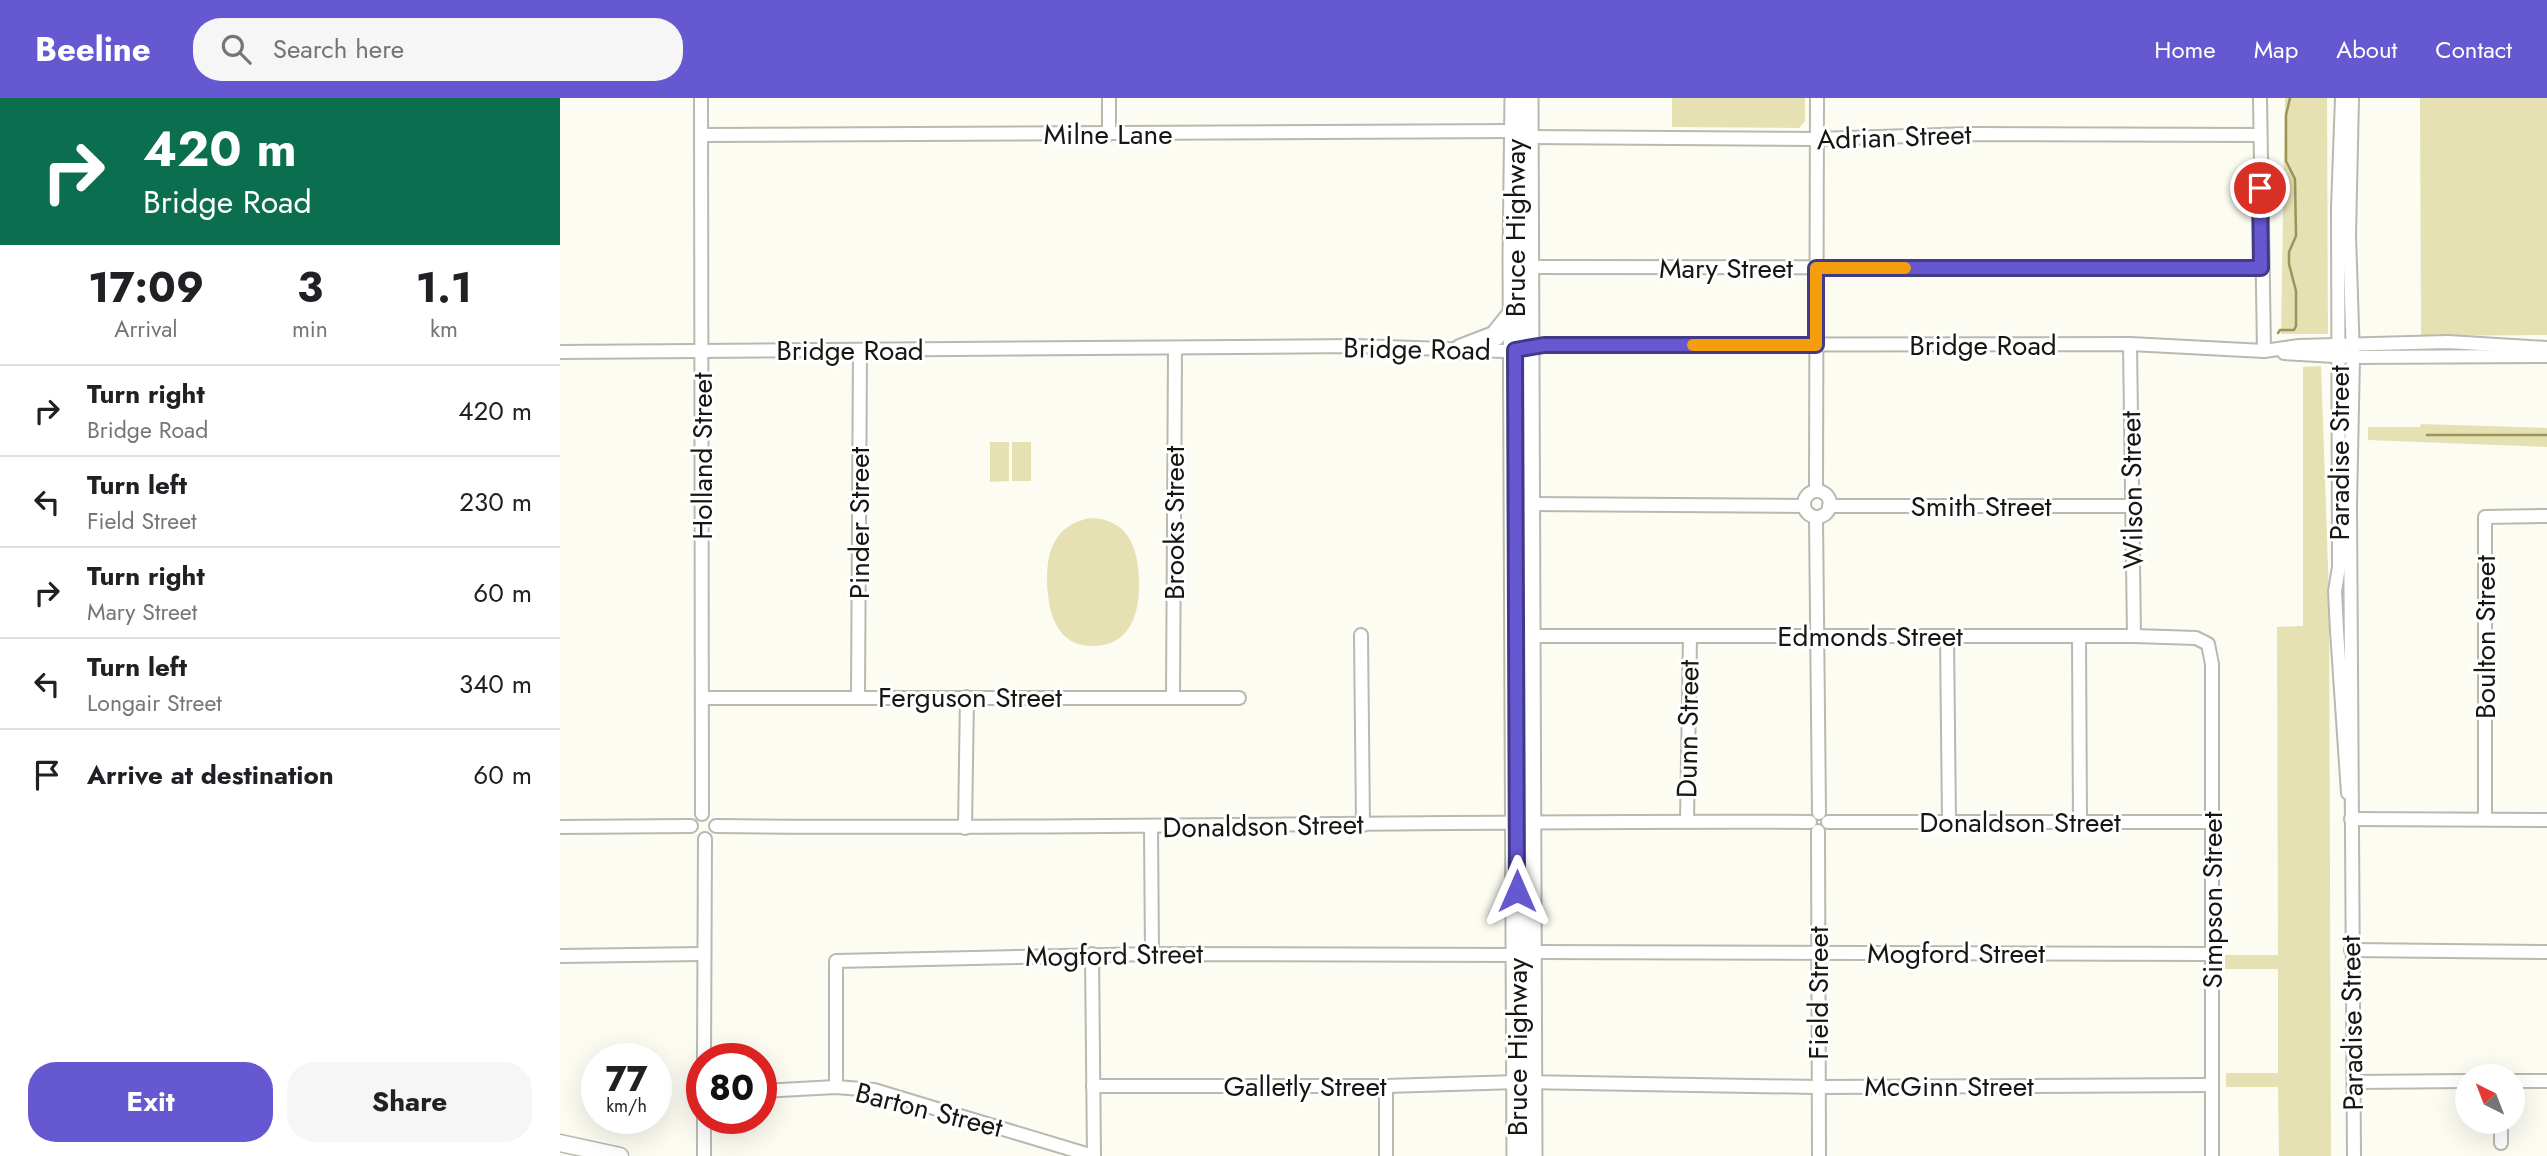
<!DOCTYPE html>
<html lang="en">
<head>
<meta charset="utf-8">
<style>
  :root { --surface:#fff; --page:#f6f6f6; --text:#202124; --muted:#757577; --line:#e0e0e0; --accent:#6558d1 }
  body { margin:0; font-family:Jost,sans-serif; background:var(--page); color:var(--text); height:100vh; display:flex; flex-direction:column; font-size:26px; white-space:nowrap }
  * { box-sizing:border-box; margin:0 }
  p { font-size:23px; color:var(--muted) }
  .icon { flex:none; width:38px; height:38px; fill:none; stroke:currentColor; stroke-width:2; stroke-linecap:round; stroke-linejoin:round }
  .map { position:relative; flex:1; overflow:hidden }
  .sheet { display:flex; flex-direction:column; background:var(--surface); width:560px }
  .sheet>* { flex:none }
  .top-card { background:#0b6e4f; color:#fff; overflow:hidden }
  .needle { width:46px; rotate:318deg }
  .fabs { position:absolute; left:1895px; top:966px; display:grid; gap:14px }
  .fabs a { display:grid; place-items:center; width:70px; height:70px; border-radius:50%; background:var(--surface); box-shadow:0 7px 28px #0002; font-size:35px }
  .speed { position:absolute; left:21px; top:945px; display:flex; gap:14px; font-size:35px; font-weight:700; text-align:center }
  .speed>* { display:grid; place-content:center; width:91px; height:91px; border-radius:50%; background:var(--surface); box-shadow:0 7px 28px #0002; line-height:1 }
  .speed small { font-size:18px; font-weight:400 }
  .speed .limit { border:10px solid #d22; background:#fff; color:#111 }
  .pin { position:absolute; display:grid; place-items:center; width:60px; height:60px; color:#fff; margin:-30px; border:4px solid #fff; border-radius:50%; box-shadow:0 2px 7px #0007 }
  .me { position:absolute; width:77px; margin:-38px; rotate:0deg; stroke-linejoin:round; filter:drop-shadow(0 0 5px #0008) }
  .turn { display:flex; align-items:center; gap:24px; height:147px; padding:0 28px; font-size:32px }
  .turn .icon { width:91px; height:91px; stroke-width:2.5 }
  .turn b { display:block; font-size:49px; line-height:60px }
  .eta { display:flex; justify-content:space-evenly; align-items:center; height:119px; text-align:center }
  .eta b { font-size:42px; font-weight:700; line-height:49px }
  .button { display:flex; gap:14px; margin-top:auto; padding:14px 28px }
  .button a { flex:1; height:80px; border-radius:28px; background:var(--accent); color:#fff; font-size:28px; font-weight:700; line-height:80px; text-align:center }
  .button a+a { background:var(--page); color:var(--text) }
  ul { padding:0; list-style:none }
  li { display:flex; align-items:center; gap:21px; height:91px; padding:0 28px; border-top:2px solid var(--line) }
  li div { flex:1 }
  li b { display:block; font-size:26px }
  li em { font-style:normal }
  header { display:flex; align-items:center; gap:42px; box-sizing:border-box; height:98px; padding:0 35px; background:var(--accent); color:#fff }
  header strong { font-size:33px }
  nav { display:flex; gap:38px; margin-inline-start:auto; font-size:24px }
  .search { width:490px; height:63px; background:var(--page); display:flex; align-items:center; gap:18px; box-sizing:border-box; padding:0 24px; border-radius:28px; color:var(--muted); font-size:26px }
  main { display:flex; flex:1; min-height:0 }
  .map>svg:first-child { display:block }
  .park { fill:#e6e1b2 }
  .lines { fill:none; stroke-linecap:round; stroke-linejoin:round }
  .stream { stroke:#9b955d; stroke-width:2.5 }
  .minor-casing { stroke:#b9b9b1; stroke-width:16 }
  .major-casing { stroke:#b9b9b1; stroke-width:19 }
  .highway-casing { stroke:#b9b9b1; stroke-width:23 }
  .minor { stroke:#fff; stroke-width:12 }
  .major { stroke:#fff; stroke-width:16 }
  .highway { stroke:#fff; stroke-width:19 }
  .route-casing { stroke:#423988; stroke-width:18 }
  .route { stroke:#6558d1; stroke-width:12 }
  .slow { stroke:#f59e0b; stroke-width:12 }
  .labels { text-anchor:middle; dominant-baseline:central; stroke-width:6; stroke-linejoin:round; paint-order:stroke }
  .street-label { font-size:28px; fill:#161613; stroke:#fff }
</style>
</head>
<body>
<header>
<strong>Beeline</strong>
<div class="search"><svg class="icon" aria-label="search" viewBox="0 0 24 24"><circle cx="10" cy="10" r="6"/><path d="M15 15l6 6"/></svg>Search here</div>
<nav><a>Home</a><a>Map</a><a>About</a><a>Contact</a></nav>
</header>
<main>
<section class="sheet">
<div class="top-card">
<div class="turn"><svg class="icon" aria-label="right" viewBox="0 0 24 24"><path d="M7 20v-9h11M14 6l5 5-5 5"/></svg><div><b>420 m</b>Bridge Road</div></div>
</div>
<div class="eta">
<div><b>17:09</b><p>Arrival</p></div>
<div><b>3</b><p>min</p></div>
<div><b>1.1</b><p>km</p></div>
</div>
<ul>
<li><svg class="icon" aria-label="right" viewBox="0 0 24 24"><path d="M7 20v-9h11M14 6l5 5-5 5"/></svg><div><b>Turn right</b><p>Bridge Road</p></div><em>420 m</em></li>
<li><svg class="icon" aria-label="left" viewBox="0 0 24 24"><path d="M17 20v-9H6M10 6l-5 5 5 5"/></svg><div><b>Turn left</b><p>Field Street</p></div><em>230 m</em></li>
<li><svg class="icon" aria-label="right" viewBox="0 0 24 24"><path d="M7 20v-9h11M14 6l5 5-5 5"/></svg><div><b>Turn right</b><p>Mary Street</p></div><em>60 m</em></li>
<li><svg class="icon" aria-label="left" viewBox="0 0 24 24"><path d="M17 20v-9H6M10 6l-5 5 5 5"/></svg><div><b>Turn left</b><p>Longair Street</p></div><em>340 m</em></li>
<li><svg class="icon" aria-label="arrive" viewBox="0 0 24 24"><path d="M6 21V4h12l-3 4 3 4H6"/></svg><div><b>Arrive at destination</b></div><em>60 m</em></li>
</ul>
<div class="button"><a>Exit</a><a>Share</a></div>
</section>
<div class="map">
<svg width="1987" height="1058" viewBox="0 0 1987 1058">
  <rect width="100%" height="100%" fill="#fcfcf3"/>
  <g class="park">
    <polygon points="1112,0 1245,0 1245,23 1239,30 1112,29"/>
    <polygon points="1725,0 1767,0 1768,236 1721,236"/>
    <polygon points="1860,0 1987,0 1987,237 1861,238"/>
    <polygon points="1761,268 1769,497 1771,1058 1719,1058 1718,989 1666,989 1666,975 1718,975 1718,871 1665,871 1665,857 1718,857 1717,529 1743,528 1743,269"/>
    <polygon points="1861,326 1987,330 1987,349 1808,342 1808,329 1860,329"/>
    <polygon points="430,344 449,344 449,383 430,384"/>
    <rect x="452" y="344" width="19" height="39"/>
    <path d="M530,420C568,421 578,449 579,482C580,513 572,547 534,548C496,549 488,514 487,483C487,452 495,427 530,420Z"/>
  </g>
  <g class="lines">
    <g class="stream">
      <polyline points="1718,235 1720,232 1734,232 1736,228 1736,193 1729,166 1729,154 1736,138 1735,81 1726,63 1726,17 1730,0"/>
      <polyline points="1867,337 1987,337"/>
    </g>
    <defs>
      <g id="minor">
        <polyline points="141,0 142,716"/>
        <polyline points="1700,0 1704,253"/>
        <polyline points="1782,0 1778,110 1779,469 1775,493 1777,533 1788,695"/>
        <polyline points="1792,0 1789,137 1793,259 1790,406 1794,1058"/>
        <polyline points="549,36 549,0"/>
        <polyline points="141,37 954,33"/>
        <polyline points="968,39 1257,41 1412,36 1700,37"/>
        <polyline points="967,169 1701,170"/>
        <polyline points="1570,246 1574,538"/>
        <polyline points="0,254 796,248 944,253 984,247 1570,246 1704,253 1739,248 1888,244 1987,250"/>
        <polyline points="1724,255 1793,259 1986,258"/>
        <polyline points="1256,393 1257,0"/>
        <circle cx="1257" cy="406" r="13"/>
        <polyline points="970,406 1244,408"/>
        <polyline points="1269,408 1572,408"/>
        <polyline points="1256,419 1259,715"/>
        <polyline points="801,537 803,727"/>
        <polyline points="970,538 1574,538 1636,540 1648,546 1652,566 1652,1058"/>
        <polyline points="1387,538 1389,723"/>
        <polyline points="1519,540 1520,725"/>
        <polyline points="298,599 300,252"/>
        <polyline points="142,600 679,600"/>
        <polyline points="613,600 615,251"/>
        <polyline points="1791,721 1987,722"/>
        <polyline points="1925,721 1925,419 1987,418"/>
        <polyline points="1127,723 1130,539"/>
        <polyline points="1268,724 1652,724"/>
        <path d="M156,728C521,732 885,722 1250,724"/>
        <polyline points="0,729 131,728"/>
        <polyline points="405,730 407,599"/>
        <polyline points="591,730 592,856"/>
        <polyline points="1258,733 1259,1058"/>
        <polyline points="1791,852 1987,854"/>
        <polyline points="972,854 1652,856"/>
        <polyline points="532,856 534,1058"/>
        <polyline points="0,858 143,856"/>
        <polyline points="144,961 145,741"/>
        <polyline points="1953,983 1987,983"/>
        <polyline points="1794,984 1908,983"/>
        <polyline points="533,988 826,988 957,984 1257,989 1652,987"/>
        <polyline points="826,988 826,1058"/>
        <polyline points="276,989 276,863 592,856 957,857"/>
        <polyline points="201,993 276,989 314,992 533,1058"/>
        <polyline points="144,1020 144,1058"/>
        <polyline points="1941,1024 1941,1045"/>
      </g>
      <polyline id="major" points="0,1045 60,1058"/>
      <g id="highway">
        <polyline points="955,0 953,159 957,1058"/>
        <polyline points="968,0 972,1058"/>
        <polyline points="901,251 935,238 955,213"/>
      </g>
    </defs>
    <use href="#minor" class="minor-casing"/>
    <use href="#major" class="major-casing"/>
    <use href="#highway" class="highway-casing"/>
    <use href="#minor" class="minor"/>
    <use href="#major" class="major"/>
    <use href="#highway" class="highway"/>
  </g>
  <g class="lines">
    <defs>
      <polyline id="route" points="957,793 955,252 984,247 1256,247 1256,170 1701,170 1700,90"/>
    </defs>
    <use href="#route" class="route-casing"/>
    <use href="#route" class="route"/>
    <polyline class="slow" points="1133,247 1256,247 1256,170 1345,170"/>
  </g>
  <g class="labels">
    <g class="street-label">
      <text x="548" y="36">Milne Lane</text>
      <text transform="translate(1334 39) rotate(-2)">Adrian Street</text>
      <text transform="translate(955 130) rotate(-90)">Bruce Highway</text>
      <text x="1166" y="170">Mary Street</text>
      <text x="1423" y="247">Bridge Road</text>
      <text transform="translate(857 251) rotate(1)">Bridge Road</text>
      <text x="290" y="252">Bridge Road</text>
      <text transform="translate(1779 355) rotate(-90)">Paradise Street</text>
      <text transform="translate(142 358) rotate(-90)">Holland Street</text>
      <text transform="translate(1572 392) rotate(-91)">Wilson Street</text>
      <text x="1421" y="408">Smith Street</text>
      <text transform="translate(299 425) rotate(-90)">Pinder Street</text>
      <text transform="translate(614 425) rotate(-90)">Brooks Street</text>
      <text x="1310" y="538">Edmonds Street</text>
      <text transform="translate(1925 539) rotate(-90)">Boulton Street</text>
      <text x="410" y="599">Ferguson Street</text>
      <text transform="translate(1128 631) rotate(-89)">Dunn Street</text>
      <text x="1460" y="724">Donaldson Street</text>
      <text transform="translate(703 728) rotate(-1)">Donaldson Street</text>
      <text transform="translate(1652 802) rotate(-90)">Simpson Street</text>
      <text x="1396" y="855">Mogford Street</text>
      <text transform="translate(554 857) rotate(-1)">Mogford Street</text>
      <text transform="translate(1258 895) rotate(-90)">Field Street</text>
      <text transform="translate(1792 925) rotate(-91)">Paradise Street</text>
      <text transform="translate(957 949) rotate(-90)">Bruce Highway</text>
      <text x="745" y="988">Galletly Street</text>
      <text x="1389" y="988">McGinn Street</text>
      <text transform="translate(369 1012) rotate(14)">Barton Street</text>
    </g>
  </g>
</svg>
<div class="fabs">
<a><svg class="needle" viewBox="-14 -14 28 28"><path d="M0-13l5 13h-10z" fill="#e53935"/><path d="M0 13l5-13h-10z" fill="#757577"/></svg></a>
</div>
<div class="speed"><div>77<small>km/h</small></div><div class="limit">80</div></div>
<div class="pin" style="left:1700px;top:90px;background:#d93025"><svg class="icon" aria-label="arrive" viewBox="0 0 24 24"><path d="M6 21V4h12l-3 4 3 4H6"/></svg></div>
<svg class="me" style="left:957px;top:793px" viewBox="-20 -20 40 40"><path d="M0-17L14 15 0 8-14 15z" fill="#6558d1" stroke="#fff" stroke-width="4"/></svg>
</div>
</main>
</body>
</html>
